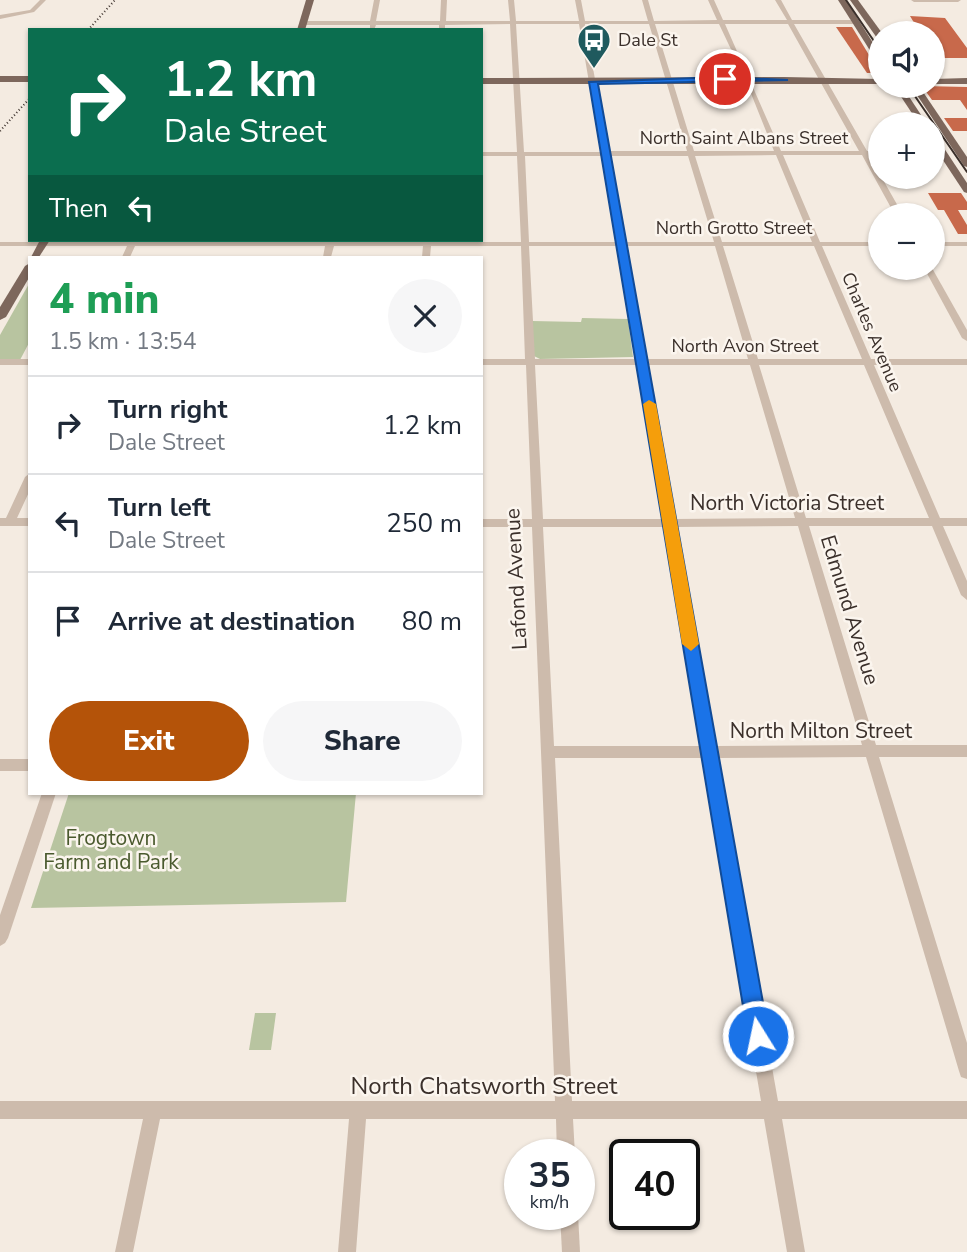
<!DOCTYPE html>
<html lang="en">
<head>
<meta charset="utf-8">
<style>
  :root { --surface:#fff; --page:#f6f6f7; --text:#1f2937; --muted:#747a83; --line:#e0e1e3; --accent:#b45309 }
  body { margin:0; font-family:"Nunito Sans",sans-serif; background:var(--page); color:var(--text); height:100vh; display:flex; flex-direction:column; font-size:26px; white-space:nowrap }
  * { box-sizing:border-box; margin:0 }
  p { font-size:23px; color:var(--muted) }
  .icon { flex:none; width:38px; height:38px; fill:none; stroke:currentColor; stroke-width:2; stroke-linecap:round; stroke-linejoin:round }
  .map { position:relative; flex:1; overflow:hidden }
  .side { position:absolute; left:28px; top:256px; width:455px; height:539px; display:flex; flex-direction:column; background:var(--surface); border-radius:0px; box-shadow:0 2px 5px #0004 }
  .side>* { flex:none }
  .banner { position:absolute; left:28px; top:28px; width:455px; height:214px; border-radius:0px; box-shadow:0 2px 5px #0004; background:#0b6e4f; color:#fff; overflow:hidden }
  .tools { position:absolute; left:868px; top:21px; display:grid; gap:14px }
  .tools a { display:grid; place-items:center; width:77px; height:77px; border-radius:50%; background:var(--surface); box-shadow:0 2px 5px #0004; font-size:35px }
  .speed { position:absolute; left:504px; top:1139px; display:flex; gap:14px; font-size:35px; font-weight:700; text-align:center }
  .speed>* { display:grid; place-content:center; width:91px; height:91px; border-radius:50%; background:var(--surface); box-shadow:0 2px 5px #0004; line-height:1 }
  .speed small { font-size:18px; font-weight:400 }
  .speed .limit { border:4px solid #111; border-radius:10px; background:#fff; color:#111 }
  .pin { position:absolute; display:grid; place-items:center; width:60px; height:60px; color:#fff; margin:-30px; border:4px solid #fff; border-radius:50%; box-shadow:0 2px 7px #0007 }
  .me { position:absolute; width:77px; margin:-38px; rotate:350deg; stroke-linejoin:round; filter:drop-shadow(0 0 5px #0008) }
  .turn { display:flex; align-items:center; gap:24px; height:147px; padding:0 21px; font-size:32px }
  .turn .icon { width:91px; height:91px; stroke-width:2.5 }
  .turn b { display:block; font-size:49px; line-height:60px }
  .then { display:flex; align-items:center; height:66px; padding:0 21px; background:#0003; gap:14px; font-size:26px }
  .round { display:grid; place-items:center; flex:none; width:74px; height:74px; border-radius:37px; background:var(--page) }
  .head { display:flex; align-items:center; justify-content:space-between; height:119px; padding:0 21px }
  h1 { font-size:42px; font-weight:800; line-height:52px; color:#1e9e55 }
  .action { display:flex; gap:14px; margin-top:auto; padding:14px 21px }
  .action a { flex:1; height:80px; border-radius:42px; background:var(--accent); color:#fff; font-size:28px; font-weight:800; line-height:80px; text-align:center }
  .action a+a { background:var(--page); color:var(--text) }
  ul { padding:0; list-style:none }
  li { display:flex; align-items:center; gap:21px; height:98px; padding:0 21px; border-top:2px solid var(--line) }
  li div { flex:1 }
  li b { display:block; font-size:26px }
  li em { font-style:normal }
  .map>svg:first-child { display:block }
  .green { fill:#b8c4a0 }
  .building { fill:#c8694b }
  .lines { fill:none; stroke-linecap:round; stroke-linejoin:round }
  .minor { fill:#cdbbac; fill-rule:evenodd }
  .major { fill:#7d675c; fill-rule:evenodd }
  .tram { stroke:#3b302b; stroke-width:2 }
  .rail { stroke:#3b302b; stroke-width:2; stroke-dasharray:1 2.5; stroke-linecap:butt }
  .route { fill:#1a73e8; stroke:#114b97; stroke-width:2 }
  .slow { fill:#f59e0b }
  .labels { text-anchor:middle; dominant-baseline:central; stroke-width:5; stroke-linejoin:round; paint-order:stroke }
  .far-poi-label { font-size:18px; fill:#3b302b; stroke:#fbf5ee; text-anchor:start }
  .far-street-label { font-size:18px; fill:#3b302b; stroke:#fbf5ee }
  .street-label { font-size:21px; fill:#3b302b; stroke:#fbf5ee }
  .park-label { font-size:21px; fill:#4a5a2e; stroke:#fbf5ee }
  .near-street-label { font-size:24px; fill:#3b302b; stroke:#fbf5ee }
</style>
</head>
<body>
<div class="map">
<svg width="967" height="1252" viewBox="0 0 967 1252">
  <rect width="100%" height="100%" fill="#f4ebe1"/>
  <g class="green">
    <polygon points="30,282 30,341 20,360 0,359 0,335"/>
    <polygon points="582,318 628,319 633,357 540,359 534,356 532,321 581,322"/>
    <polygon points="69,793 356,793 346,902 31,908"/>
    <polygon points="255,1013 276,1013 271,1050 249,1050"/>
  </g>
  <g class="building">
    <polygon points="910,16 945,18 967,48 967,58 933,58 933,48 943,48 933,33 919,31"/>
    <polygon points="836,27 852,27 880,73 867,73"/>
    <polygon points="922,86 967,87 967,110 960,100 932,100"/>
    <polygon points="944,118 967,118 967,131 953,131"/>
    <polygon points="928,193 961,193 967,202 967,210 958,210 967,225 967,234 958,234 944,210 938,210"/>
  </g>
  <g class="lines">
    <g class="minor">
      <polygon points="40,0 46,0 34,12 0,19 0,15 30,10"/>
      <path d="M374,0H380L376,21H440L441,0H447L446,21H510L508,0H514L516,21H579L575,0H581L585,21H648L642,0H648L654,21L717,20L708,0H714L723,20H787L775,0H781L792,20H855L858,22L855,24H794L867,151H880V155H869L903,215H895L862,155H783L820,242H880V246H822L871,359H967V365H874L940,518H967V526H943L967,581V600L961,595L932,526H809L876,745H967V757H879L967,1043V1079L961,1077L959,1071L866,757L717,758L778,1101H967V1119H782L805,1252H787L764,1119H573L575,1155H557L556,1119H366L356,1252H338L349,1119H160L133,1252H115L143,1119H0V1101H555L532,527H481V519H532L526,365H481V359H525L521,246H431L430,257H422L423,246H334L331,257H323L325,246H135L130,257H122L127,246H0V242H327V240H335V242H424V240H432V242H521L517,156H481V152H517L510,24L445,25V30H439V25H376L374,30H370V25H303L300,23L303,21H370ZM516,24H579L601,152H524ZM585,24H649L687,151H608ZM655,24H719L746,81L774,151H694ZM725,24H788L859,151H781ZM776,155L812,242H722L695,156ZM525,156H601L616,242H529ZM609,156H688L714,242H624ZM529,246H617L636,359H535ZM625,246H715L748,359H645ZM723,246H814L862,359H758ZM535,365H637L663,519H543ZM646,365H750L795,518L674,519ZM759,365H864L929,518H806ZM798,526L862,745L715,746L675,527ZM543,527H664L701,746H554ZM555,758H703L761,1101H572Z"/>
      <polygon points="911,0 961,0 958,2 914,2"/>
      <rect x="933" y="242" width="34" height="4"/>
      <polygon points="924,268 932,268 967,330 967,341 962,338"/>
      <rect x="0" y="359" width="30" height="6"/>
      <polygon points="30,473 30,490 17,518 30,518 30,526 0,526 0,518 6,518 25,477"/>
      <rect x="0" y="759" width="30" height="12"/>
      <polygon points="42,793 56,793 8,938 5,943 0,946 0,915"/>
      <polygon points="560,1214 578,1214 580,1252 562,1252"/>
    </g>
    <g class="major">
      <polygon points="306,0 314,0 305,30 297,30"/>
      <polygon points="838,0 846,0 880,54 880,62 876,60"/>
      <polygon points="850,0 858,0 882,33 880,38 877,38"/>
      <rect x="0" y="76" width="30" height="6"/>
      <polygon points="784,77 880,79 880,84 481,84 481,78"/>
      <polygon points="967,78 967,84 933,84 933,79"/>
      <polygon points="894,86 902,86 927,124 919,124"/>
      <polygon points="911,86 919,86 967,157 967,167 964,166"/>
      <polygon points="933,135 936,136 967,183 967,193 964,192 933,145"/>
      <polygon points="40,240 50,240 39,257 30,259"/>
      <polygon points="30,263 30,276 6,317 0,320 0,307 25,266"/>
    </g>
    <g class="tram">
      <polyline points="846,0 880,50"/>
      <polyline points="908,86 967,172"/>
    </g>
    <g class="rail">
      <polyline points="88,30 115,0"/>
      <polyline points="0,131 30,98"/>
    </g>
  </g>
  <polygon class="route" points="722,77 788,80 598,84 769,1036 766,1044 758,1047 751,1044 748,1036 589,82"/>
  <polygon class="slow" points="649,400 656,404 699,644 691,651 682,644 643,404"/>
  <defs>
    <symbol id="bus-pin" viewBox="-11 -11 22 30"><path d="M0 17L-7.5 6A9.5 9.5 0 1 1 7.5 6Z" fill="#1f5a5e" stroke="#fbf5ee"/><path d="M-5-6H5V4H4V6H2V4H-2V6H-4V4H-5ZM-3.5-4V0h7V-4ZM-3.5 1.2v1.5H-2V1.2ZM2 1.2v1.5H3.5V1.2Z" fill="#fff"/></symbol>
  </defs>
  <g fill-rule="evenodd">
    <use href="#bus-pin" x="575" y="21" width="38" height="52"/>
  </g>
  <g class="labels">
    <g class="far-poi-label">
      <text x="618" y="40">Dale St</text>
    </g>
    <g class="far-street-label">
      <text x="744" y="138">North Saint Albans Street</text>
      <text x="734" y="228">North Grotto Street</text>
      <text transform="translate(872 332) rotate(67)">Charles Avenue</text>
      <text x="745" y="346">North Avon Street</text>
    </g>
    <g class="street-label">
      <text x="787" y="503">North Victoria Street</text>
      <text transform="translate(516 579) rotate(-93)">Lafond Avenue</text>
      <text transform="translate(850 610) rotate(73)">Edmund Avenue</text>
      <text x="821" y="731">North Milton Street</text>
    </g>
    <g class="park-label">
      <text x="111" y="838">Frogtown<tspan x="111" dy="24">Farm and Park</tspan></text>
    </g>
    <g class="near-street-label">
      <text x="484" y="1086">North Chatsworth Street</text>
    </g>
  </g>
</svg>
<div class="tools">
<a><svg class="icon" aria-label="sound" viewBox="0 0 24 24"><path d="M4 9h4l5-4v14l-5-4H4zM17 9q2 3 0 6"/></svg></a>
<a>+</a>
<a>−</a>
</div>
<div class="speed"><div>35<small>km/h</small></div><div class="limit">40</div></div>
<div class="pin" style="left:725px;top:79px;background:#d93025"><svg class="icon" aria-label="arrive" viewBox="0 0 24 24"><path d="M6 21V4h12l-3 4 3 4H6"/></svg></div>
<svg class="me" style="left:758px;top:1036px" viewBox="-20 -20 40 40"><circle r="17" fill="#1a73e8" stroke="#fff" stroke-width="3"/><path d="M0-11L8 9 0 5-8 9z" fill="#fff"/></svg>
<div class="banner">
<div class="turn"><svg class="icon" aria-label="right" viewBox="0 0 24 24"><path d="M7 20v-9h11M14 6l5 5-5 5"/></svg><div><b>1.2 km</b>Dale Street</div></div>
<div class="then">Then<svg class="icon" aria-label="left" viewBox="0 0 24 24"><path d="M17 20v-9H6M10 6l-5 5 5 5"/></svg></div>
</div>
<section class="side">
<div class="head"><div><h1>4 min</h1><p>1.5 km · 13:54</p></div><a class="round"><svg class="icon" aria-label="close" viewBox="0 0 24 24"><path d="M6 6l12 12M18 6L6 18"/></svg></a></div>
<ul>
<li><svg class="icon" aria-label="right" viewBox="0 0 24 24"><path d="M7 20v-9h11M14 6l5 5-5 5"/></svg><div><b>Turn right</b><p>Dale Street</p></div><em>1.2 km</em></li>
<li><svg class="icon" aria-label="left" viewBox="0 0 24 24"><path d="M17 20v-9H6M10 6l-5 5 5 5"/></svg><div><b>Turn left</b><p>Dale Street</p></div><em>250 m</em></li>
<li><svg class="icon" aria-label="arrive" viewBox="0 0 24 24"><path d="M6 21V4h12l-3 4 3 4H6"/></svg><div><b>Arrive at destination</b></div><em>80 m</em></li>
</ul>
<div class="action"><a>Exit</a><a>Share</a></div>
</section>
</div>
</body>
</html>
